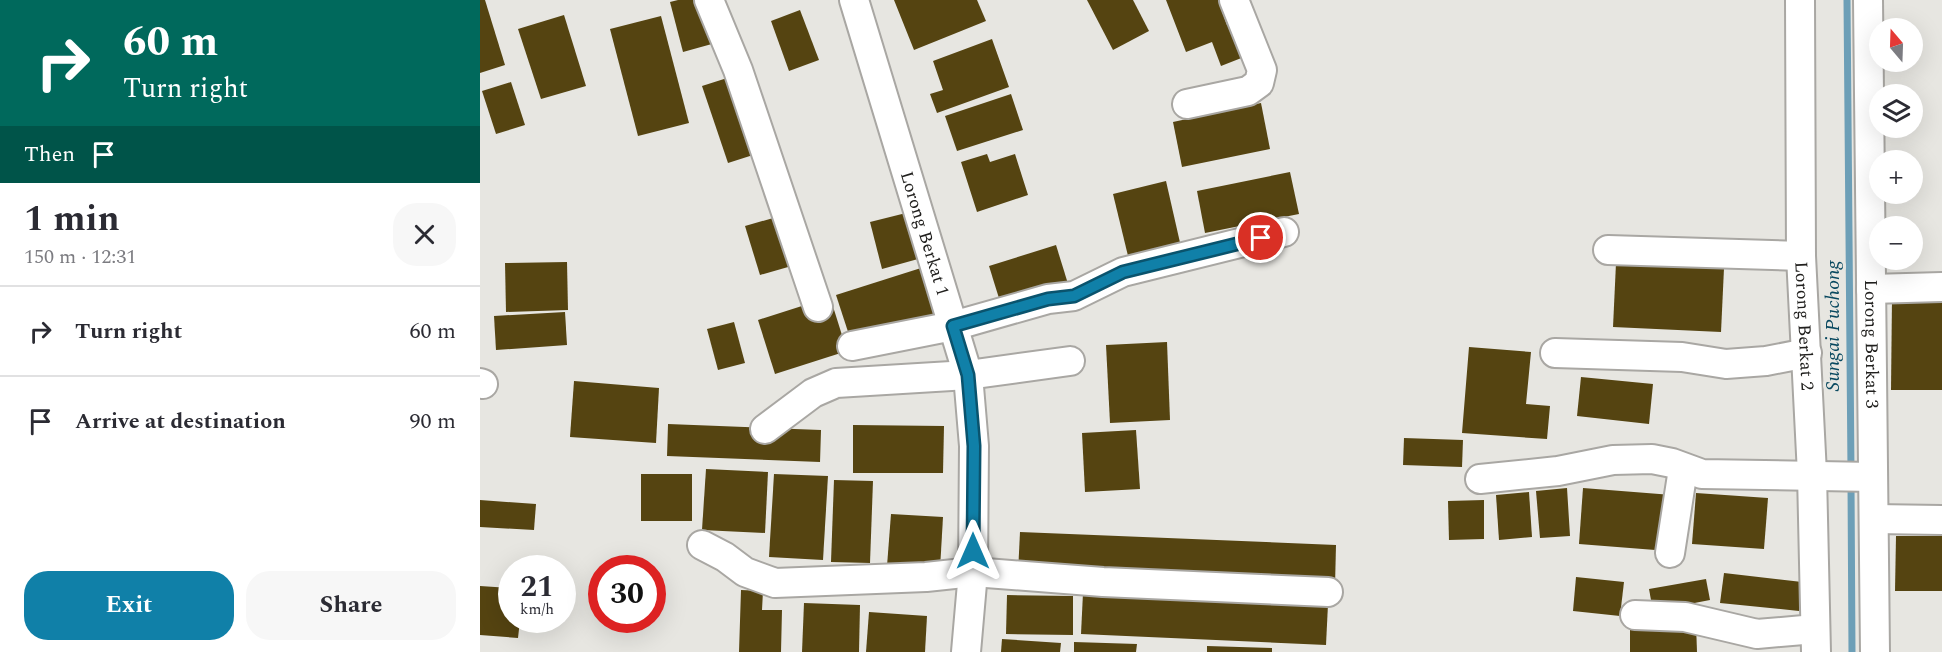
<!DOCTYPE html>
<html lang="en">
<head>
<meta charset="utf-8">
<style>
  :root { --surface:#fff; --page:#f7f7f7; --text:#2b2b33; --muted:#7c7c81; --line:#e1e1e2; --accent:#1080a8 }
  body { margin:0; font-family:Spectral,serif; background:var(--page); color:var(--text); height:100vh; display:flex; flex-direction:column; font-size:22px; white-space:nowrap }
  * { box-sizing:border-box; margin:0 }
  p { font-size:20px; color:var(--muted) }
  .icon { flex:none; width:33px; height:33px; fill:none; stroke:currentColor; stroke-width:2; stroke-linecap:round; stroke-linejoin:round }
  .map { position:relative; flex:1; overflow:hidden }
  .panel { display:flex; flex-direction:column; background:var(--surface); width:480px }
  .panel>* { flex:none }
  .top-card { background:#00695c; color:#fff; overflow:hidden }
  .needle { width:39px; rotate:341deg }
  .tools { position:absolute; left:1389px; top:18px; display:grid; gap:12px }
  .tools a { display:grid; place-items:center; width:54px; height:54px; border-radius:50%; background:var(--surface); box-shadow:0 6px 24px #0002; font-size:30px }
  .speed { position:absolute; left:18px; top:555px; display:flex; gap:12px; font-size:30px; font-weight:700; text-align:center }
  .speed>* { display:grid; place-content:center; width:78px; height:78px; border-radius:50%; background:var(--surface); box-shadow:0 6px 24px #0002; line-height:1 }
  .speed small { font-size:15px; font-weight:400 }
  .speed .limit { border:9px solid #d22; background:#fff; color:#111 }
  .pin { position:absolute; display:grid; place-items:center; width:51px; height:51px; color:#fff; margin:-26px; border:3px solid #fff; border-radius:50%; box-shadow:0 2px 6px #0007 }
  .me { position:absolute; width:66px; margin:-33px; rotate:0deg; stroke-linejoin:round; filter:drop-shadow(0 0 4px #0008) }
  .turn { display:flex; align-items:center; gap:21px; height:126px; padding:0 24px; font-size:27px }
  .turn .icon { width:78px; height:78px; stroke-width:2.5 }
  .turn b { display:block; font-size:42px; line-height:51px }
  .then { display:flex; align-items:center; height:57px; padding:0 24px; background:#0003; gap:12px; font-size:22px }
  .round { display:grid; place-items:center; flex:none; width:63px; height:63px; border-radius:24px; background:var(--page) }
  .headline { display:flex; align-items:center; justify-content:space-between; height:102px; padding:0 24px }
  h1 { font-size:36px; font-weight:700; line-height:45px }
  .cta { display:flex; gap:12px; margin-top:auto; padding:12px 24px }
  .cta a { flex:1; height:69px; border-radius:24px; background:var(--accent); color:#fff; font-size:24px; font-weight:700; line-height:69px; text-align:center }
  .cta a+a { background:var(--page); color:var(--text) }
  ul { padding:0; list-style:none }
  li { display:flex; align-items:center; gap:18px; height:90px; padding:0 24px; border-top:2px solid var(--line) }
  li div { flex:1 }
  li b { display:block; font-size:22px }
  li em { font-style:normal }
  main { display:flex; flex:1; min-height:0 }
  .map>svg:first-child { display:block }
  .lines { fill:none; stroke-linecap:round; stroke-linejoin:round }
  .stream { stroke:#6d9fb7; stroke-width:7 }
  .building { fill:#541 }
  .minor-casing { stroke:#a9a7a3; stroke-width:32 }
  .minor { stroke:#fff; stroke-width:28 }
  .route-casing { stroke:#0a536d; stroke-width:15 }
  .route { stroke:#1080a8; stroke-width:10 }
  .labels { text-anchor:middle; dominant-baseline:central; stroke-width:6; stroke-linejoin:round; paint-order:stroke }
  .street-label { font-size:18px; fill:#21201e; stroke:#e7e6e1 }
  .water-label { font-size:20px; font-style:italic; fill:#08485f; stroke:#e7e6e1 }
</style>
</head>
<body>
<main>
<section class="panel">
<div class="top-card">
<div class="turn"><svg class="icon" aria-label="right" viewBox="0 0 24 24"><path d="M7 20v-9h11M14 6l5 5-5 5"/></svg><div><b>60 m</b>Turn right</div></div>
<div class="then">Then<svg class="icon" aria-label="arrive" viewBox="0 0 24 24"><path d="M6 21V4h12l-3 4 3 4H6"/></svg></div>
</div>
<div class="headline"><div><h1>1 min</h1><p>150 m · 12:31</p></div><a class="round"><svg class="icon" aria-label="close" viewBox="0 0 24 24"><path d="M6 6l12 12M18 6L6 18"/></svg></a></div>
<ul>
<li><svg class="icon" aria-label="right" viewBox="0 0 24 24"><path d="M7 20v-9h11M14 6l5 5-5 5"/></svg><div><b>Turn right</b></div><em>60 m</em></li>
<li><svg class="icon" aria-label="arrive" viewBox="0 0 24 24"><path d="M6 21V4h12l-3 4 3 4H6"/></svg><div><b>Arrive at destination</b></div><em>90 m</em></li>
</ul>
<div class="cta"><a>Exit</a><a>Share</a></div>
</section>
<div class="map">
<svg width="1462" height="652" viewBox="0 0 1462 652">
  <rect width="100%" height="100%" fill="#e7e6e1"/>
  <g class="lines">
    <g class="stream">
      <polyline points="1367,0 1371,471"/>
      <polyline points="1371,483 1372,652"/>
    </g>
  </g>
  <g class="building">
    <polygon points="0,0 5,0 25,65 0,73"/>
    <polygon points="198,0 228,0 239,42 203,52 190,2"/>
    <polygon points="414,0 497,0 506,21 434,50"/>
    <polygon points="607,0 653,0 669,31 633,50"/>
    <polygon points="686,0 738,0 747,25 756,21 769,55 741,66 732,42 706,52"/>
    <polygon points="320,10 339,60 309,71 291,21"/>
    <polygon points="84,15 106,86 61,99 38,29"/>
    <polygon points="181,16 209,123 158,136 130,29"/>
    <polygon points="512,39 529,87 457,113 450,94 463,90 453,61"/>
    <polygon points="266,72 292,149 248,163 222,86"/>
    <polygon points="31,82 45,125 16,134 2,91"/>
    <polygon points="531,94 543,130 477,151 465,116"/>
    <polygon points="781,103 790,149 702,167 693,122"/>
    <polygon points="507,154 510,162 535,154 548,195 497,212 481,162"/>
    <polygon points="810,172 819,214 725,233 717,191"/>
    <polygon points="686,181 701,247 649,260 633,194"/>
    <polygon points="314,212 329,261 280,275 265,226"/>
    <polygon points="426,213 438,259 402,269 390,222"/>
    <polygon points="576,245 589,287 522,308 509,266"/>
    <polygon points="87,262 88,310 26,312 25,263"/>
    <polygon points="1136,263 1244,268 1241,332 1133,327"/>
    <polygon points="441,268 456,317 372,344 356,295"/>
    <polygon points="350,297 367,351 295,374 278,320"/>
    <polygon points="1412,298 1462,298 1462,390 1411,390"/>
    <polygon points="85,312 87,345 16,350 14,316"/>
    <polygon points="254,322 265,363 238,370 227,329"/>
    <polygon points="687,342 690,420 630,423 626,345"/>
    <polygon points="989,347 1051,352 1046,404 1070,406 1067,439 982,433"/>
    <polygon points="1101,377 1173,384 1169,424 1097,416"/>
    <polygon points="94,381 179,388 176,443 90,437"/>
    <polygon points="188,424 341,430 340,462 187,456"/>
    <polygon points="373,425 464,426 463,473 373,473"/>
    <polygon points="656,430 660,489 605,492 602,433"/>
    <polygon points="924,438 983,440 982,467 923,465"/>
    <polygon points="226,469 288,472 285,533 222,530"/>
    <rect x="161" y="474" width="51" height="47"/>
    <polygon points="294,474 348,476 343,560 289,557"/>
    <polygon points="354,480 393,481 390,563 351,562"/>
    <polygon points="1087,488 1090,536 1060,538 1056,491"/>
    <polygon points="1103,488 1192,495 1188,551 1099,544"/>
    <polygon points="1049,492 1052,537 1019,540 1016,495"/>
    <polygon points="1216,493 1288,498 1284,549 1212,544"/>
    <polygon points="0,500 56,504 54,530 0,527"/>
    <polygon points="1004,500 1004,539 969,540 968,501"/>
    <polygon points="411,514 463,517 460,569 407,566"/>
    <polygon points="540,532 856,545 855,586 538,573"/>
    <polygon points="1416,536 1462,536 1462,591 1415,591"/>
    <polygon points="1244,573 1322,582 1319,611 1240,603"/>
    <polygon points="1096,577 1144,582 1140,616 1093,611"/>
    <polygon points="1226,579 1230,600 1173,611 1169,589"/>
    <polygon points="0,586 32,588 32,620 40,620 38,638 0,635"/>
    <polygon points="261,590 283,591 282,610 302,610 301,652 259,652"/>
    <polygon points="603,593 848,604 846,645 601,634"/>
    <polygon points="527,595 593,596 593,635 526,634"/>
    <polygon points="324,603 380,605 379,652 322,652"/>
    <polygon points="389,612 447,616 445,652 386,652"/>
    <polygon points="1216,624 1217,652 1150,652 1150,625"/>
    <polygon points="522,639 581,643 580,652 521,652"/>
    <polygon points="594,642 657,644 656,652 594,652"/>
    <polygon points="727,646 792,648 792,652 727,652"/>
  </g>
  <g class="lines">
    <defs>
      <g id="minor">
        <polyline points="229,0 258,70 338,307"/>
        <path id="s1" d="M374,0L488,375L494,446L493,572L486,652"/>
        <path id="s2" d="M1320,0L1321,256L1332,474L1336,652"/>
        <path id="s3" d="M1388,0L1395,652"/>
        <polyline points="707,104 768,91 779,83 782,70 754,0"/>
        <polyline points="1128,250 1321,256"/>
        <polyline points="1391,289 1462,287"/>
        <polyline points="372,346 473,326 568,299 594,296 643,272 804,232"/>
        <polyline points="1075,353 1202,357 1246,364 1286,361 1327,353"/>
        <polyline points="0,383 3,384"/>
        <polyline points="285,429 333,393 356,383 488,375 590,361"/>
        <polyline points="1000,479 1078,471 1133,460 1172,459 1192,463 1222,474 1393,477"/>
        <polyline points="1394,519 1462,520"/>
        <polyline points="222,545 245,557 265,572 295,583 446,577 493,572 623,582 848,592"/>
        <polyline points="1190,553 1203,469"/>
        <polyline points="1155,615 1205,617 1277,634 1335,629"/>
      </g>
    </defs>
    <use href="#minor" class="minor-casing"/>
    <use href="#minor" class="minor"/>
  </g>
  <g class="lines">
    <defs>
      <polyline id="route" points="493,551 494,446 488,375 473,326 568,299 594,296 643,272 781,238"/>
    </defs>
    <use href="#route" class="route-casing"/>
    <use href="#route" class="route"/>
  </g>
  <g class="labels">
    <g class="street-label">
      <text stroke="none"><textPath href="#s1" startOffset="244">Lorong Berkat 1</textPath></text>
      <text stroke="none"><textPath href="#s2" startOffset="326">Lorong Berkat 2</textPath></text>
      <text stroke="none"><textPath href="#s3" startOffset="344">Lorong Berkat 3</textPath></text>
    </g>
    <g class="water-label">
      <text transform="translate(1353 326) rotate(-90)">Sungai Puchong</text>
    </g>
  </g>
</svg>
<div class="tools">
<a><svg class="needle" viewBox="-14 -14 28 28"><path d="M0-13l5 13h-10z" fill="#e53935"/><path d="M0 13l5-13h-10z" fill="#7c7c81"/></svg></a>
<a><svg class="icon" aria-label="layers" viewBox="0 0 24 24"><path d="M12 4l9 5-9 5-9-5zM3 14l9 5 9-5"/></svg></a>
<a>+</a>
<a>−</a>
</div>
<div class="speed"><div>21<small>km/h</small></div><div class="limit">30</div></div>
<div class="pin" style="left:781px;top:238px;background:#d93025"><svg class="icon" aria-label="arrive" viewBox="0 0 24 24"><path d="M6 21V4h12l-3 4 3 4H6"/></svg></div>
<svg class="me" style="left:493px;top:551px" viewBox="-20 -20 40 40"><path d="M0-17L14 15 0 8-14 15z" fill="#1080a8" stroke="#fff" stroke-width="4"/></svg>
</div>
</main>
</body>
</html>
